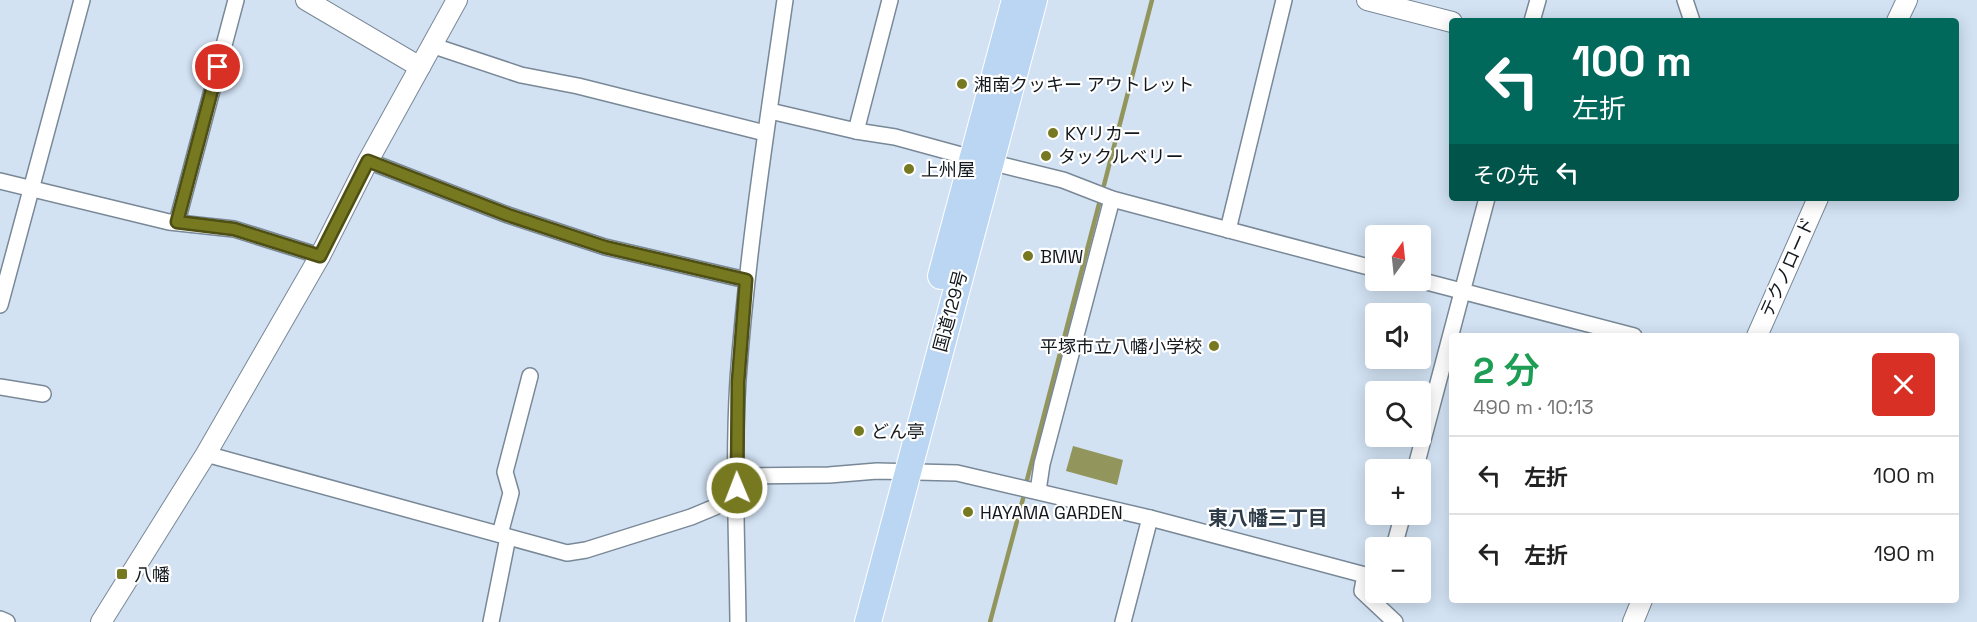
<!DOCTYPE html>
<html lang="ja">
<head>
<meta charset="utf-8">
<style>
  :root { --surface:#fff; --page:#f6f6f6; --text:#222; --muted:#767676; --line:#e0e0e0 }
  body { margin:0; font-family:"Space Grotesk","Noto Sans JP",sans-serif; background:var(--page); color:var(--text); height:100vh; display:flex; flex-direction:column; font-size:22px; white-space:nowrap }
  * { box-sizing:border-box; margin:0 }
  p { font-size:20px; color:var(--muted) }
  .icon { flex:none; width:33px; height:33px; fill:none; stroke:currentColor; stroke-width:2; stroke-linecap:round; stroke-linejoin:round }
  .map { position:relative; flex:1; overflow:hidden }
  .panel { position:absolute; left:1449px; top:333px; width:510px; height:270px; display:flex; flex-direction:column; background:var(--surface); border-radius:6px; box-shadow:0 3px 15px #0003 }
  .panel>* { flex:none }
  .top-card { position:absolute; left:1449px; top:18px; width:510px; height:183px; border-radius:6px; box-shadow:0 3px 15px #0003; background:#00695c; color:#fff; overflow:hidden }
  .needle { width:39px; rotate:15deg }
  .buttons { position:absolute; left:1365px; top:225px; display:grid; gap:12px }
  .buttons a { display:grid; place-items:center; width:66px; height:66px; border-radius:6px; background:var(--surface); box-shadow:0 3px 15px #0003; font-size:30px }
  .pin { position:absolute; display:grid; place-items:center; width:51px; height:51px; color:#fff; margin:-26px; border:3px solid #fff; border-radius:50%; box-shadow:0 2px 6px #0007 }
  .me { position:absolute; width:66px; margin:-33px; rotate:359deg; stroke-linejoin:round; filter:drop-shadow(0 0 4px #0008) }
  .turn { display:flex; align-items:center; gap:21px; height:126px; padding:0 24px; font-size:27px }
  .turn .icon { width:78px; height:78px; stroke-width:2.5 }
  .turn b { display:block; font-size:42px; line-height:51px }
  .then { display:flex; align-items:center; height:57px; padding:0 24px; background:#0003; gap:12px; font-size:22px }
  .round { display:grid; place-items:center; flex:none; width:63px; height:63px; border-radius:6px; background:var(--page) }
  .head { display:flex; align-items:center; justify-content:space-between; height:102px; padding:0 24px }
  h1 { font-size:36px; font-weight:600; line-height:45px; color:#1e9e55 }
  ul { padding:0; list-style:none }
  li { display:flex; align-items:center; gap:18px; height:78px; padding:0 24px; border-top:2px solid var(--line) }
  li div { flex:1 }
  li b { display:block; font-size:22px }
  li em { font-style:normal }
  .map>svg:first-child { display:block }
  .water { fill:#93965c }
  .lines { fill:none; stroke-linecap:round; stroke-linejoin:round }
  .stream { stroke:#93965c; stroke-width:4.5 }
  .minor-casing { stroke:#798897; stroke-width:18 }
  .tertiary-casing { stroke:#798897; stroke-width:22 }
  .trunk-casing { stroke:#fff; stroke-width:28 }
  .minor { stroke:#fff; stroke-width:15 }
  .tertiary { stroke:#fff; stroke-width:20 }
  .trunk { stroke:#bbd6f2; stroke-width:26 }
  .route-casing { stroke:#4d4f15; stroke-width:15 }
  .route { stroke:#777921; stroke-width:10 }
  .poi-dot { fill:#777921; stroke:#fff; stroke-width:2 }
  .labels { text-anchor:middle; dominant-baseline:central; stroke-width:4.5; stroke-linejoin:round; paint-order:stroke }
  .poi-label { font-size:18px; fill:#12181d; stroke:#fff; text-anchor:start }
  .street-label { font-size:18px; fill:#12181d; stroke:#fff }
  .neighbourhood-label { font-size:20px; font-weight:bold; fill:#2e3c49; stroke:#fff }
</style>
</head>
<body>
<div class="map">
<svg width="1977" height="622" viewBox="0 0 1977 622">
  <rect width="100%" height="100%" fill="#d2e2f3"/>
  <polygon class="water" points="1073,446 1123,460 1117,485 1066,471"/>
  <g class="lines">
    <g class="stream">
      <polyline points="1104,185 1152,0"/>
      <polyline points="1027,480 1099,204"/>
      <polyline points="990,622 1024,495"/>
    </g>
    <defs>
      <g id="minor">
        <polyline points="1685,0 1692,21"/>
        <polyline points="1532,21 1538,0"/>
        <polyline points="431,45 521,75 578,86 765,133"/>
        <polyline points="770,111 856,131 895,137 972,158"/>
        <polyline points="856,131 890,0"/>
        <polyline points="368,161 508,215 605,247 746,280"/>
        <polyline points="990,162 1063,180 1112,199 1376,269"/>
        <polyline points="0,181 169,222 234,229 320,256"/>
        <polyline points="177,222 236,0"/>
        <polyline points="1228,230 1284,0"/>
        <polyline points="1419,280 1634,336"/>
        <polyline points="0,305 82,0"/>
        <polyline points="0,387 43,394"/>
        <polyline points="206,454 567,553 586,550 691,517 715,507 737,488"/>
        <polyline points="1415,470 1487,198"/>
        <polyline points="736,476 829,475 877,471 957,473 1150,518 1365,575 1362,591 1395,622"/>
        <polyline points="1038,491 1042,464 1112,199"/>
        <polyline points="500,534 511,493 505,472 530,376"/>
        <polyline points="1391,548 1395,543 1403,514"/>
        <polyline points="0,619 7,622"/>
        <polyline points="491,622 508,537"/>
        <path d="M738,622C737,542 733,460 738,380C747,253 767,126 785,0"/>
        <polyline points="1123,622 1150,518"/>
      </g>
      <g id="tertiary">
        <polyline points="306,0 420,67"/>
        <polyline points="1367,0 1452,22"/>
        <polyline points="1897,21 1907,0"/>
        <polyline points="1757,336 1818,198"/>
        <polyline points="101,622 206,454 320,256 368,161 457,0"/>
        <polyline points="1633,622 1642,600"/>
      </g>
      <g id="trunk">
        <polyline points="941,276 1015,0"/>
        <polyline points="868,622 1034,0"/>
      </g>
    </defs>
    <use href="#minor" class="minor-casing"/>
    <use href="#tertiary" class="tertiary-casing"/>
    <use href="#trunk" class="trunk-casing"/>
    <use href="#minor" class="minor"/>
    <use href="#tertiary" class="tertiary"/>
    <use href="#trunk" class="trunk"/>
  </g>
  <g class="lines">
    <defs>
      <polyline id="route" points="218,67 177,222 234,229 320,256 368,161 508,215 605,247 746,280 738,382 737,488"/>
    </defs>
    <use href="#route" class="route-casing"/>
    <use href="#route" class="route"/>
  </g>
  <g class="poi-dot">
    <circle cx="962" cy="84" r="6"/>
    <circle cx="1053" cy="133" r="6"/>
    <circle cx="1046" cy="156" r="6"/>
    <circle cx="909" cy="169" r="6"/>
    <circle cx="1028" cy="256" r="6"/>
    <circle cx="1214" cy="346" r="6"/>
    <circle cx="859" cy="431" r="6"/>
    <circle cx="968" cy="512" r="6"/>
    <rect x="116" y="568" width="12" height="12" rx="3"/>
  </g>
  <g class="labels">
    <g class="poi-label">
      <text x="974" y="84">湘南クッキー アウトレット</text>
      <text x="1065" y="133">KYリカー</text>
      <text x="1058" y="156">タックルベリー</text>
      <text x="921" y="169">上州屋</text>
      <text x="1040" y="256">BMW</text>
      <text x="1202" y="346" text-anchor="end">平塚市立八幡小学校</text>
      <text x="871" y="431">どん亭</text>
      <text x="980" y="512">HAYAMA GARDEN</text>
      <text x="134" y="574">八幡</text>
    </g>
    <g class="street-label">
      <text transform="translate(1787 267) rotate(-66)">テクノロード</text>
      <text transform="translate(950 311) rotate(-75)">国道129号</text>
    </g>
    <g class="neighbourhood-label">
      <text x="1268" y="518">東八幡三丁目</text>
    </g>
  </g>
</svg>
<div class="buttons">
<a><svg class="needle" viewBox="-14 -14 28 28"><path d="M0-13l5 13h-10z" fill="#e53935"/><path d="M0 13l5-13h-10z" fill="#767676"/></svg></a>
<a><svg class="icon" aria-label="sound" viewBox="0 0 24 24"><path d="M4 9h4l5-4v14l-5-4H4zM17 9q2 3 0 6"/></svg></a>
<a><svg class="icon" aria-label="search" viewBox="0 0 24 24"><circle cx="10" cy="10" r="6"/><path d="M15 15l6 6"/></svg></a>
<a>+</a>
<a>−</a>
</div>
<div class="pin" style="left:218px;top:67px;background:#d93025"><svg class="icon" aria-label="arrive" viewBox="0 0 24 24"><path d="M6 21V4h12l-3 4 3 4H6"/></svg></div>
<svg class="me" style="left:737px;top:488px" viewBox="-20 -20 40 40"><circle r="17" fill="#777921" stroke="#fff" stroke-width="3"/><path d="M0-11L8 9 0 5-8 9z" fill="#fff"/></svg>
<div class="top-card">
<div class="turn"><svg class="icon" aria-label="left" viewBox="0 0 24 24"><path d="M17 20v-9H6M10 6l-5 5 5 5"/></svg><div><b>100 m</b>左折</div></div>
<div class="then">その先<svg class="icon" aria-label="left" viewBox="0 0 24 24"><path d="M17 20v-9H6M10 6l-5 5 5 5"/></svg></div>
</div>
<section class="panel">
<div class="head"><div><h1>2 分</h1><p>490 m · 10:13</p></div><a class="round" style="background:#d93025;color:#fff"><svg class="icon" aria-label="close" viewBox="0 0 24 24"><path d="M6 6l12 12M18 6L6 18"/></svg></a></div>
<ul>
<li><svg class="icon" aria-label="left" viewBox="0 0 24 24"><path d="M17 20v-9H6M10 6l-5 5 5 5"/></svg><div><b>左折</b></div><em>100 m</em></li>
<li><svg class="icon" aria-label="left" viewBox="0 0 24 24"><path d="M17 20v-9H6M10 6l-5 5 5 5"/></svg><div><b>左折</b></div><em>190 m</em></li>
</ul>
</section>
</div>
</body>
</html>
